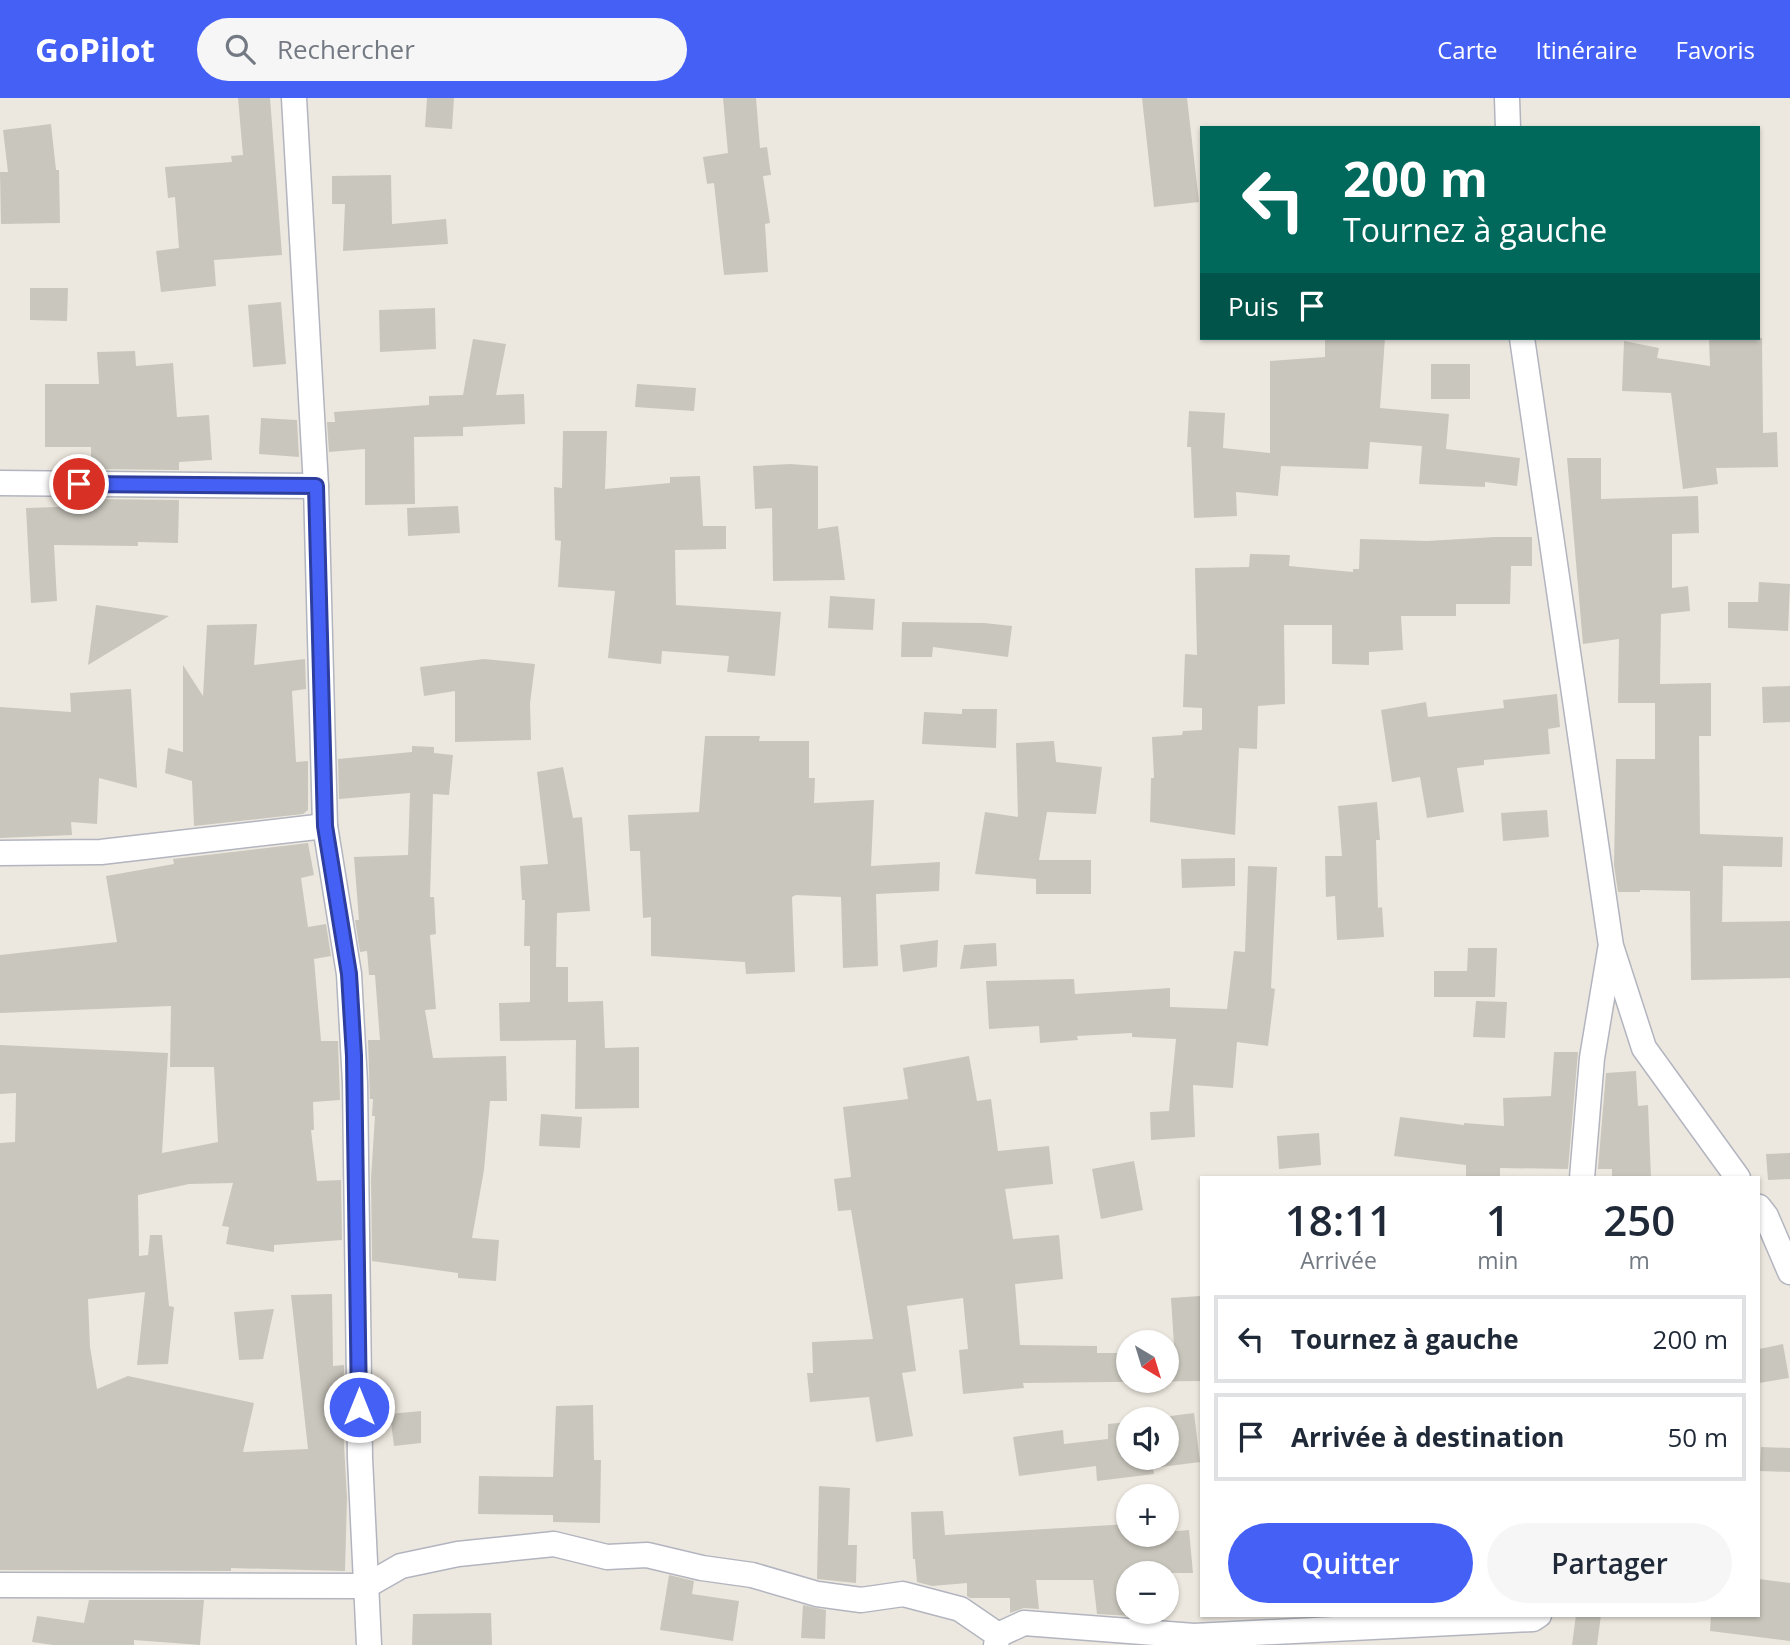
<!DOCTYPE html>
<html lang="fr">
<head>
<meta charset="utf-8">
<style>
  :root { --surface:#fff; --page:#f6f6f7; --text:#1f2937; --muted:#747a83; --line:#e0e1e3; --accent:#4560f4 }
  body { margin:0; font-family:"Open Sans",sans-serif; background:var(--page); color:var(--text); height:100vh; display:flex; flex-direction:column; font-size:26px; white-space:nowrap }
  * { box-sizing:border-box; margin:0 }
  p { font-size:23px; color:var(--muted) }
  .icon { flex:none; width:38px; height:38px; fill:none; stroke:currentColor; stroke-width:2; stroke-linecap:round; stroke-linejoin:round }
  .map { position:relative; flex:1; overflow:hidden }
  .drawer { position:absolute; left:1200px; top:1078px; width:560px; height:441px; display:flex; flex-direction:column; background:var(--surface); border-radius:0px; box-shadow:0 2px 5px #0004 }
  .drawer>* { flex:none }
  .banner { position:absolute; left:1200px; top:28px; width:560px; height:214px; border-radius:0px; box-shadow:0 2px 5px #0004; background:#00695c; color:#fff; overflow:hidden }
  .needle { width:46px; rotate:142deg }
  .controls { position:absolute; left:1116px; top:1232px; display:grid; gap:14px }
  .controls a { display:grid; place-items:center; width:63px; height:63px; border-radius:50%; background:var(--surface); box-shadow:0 2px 5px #0004; font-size:35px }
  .pin { position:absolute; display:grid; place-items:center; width:60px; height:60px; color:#fff; margin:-30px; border:4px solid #fff; border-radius:50%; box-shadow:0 2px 7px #0007 }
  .me { position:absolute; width:77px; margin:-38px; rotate:0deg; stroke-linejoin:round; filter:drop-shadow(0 0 5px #0008) }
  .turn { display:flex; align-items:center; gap:24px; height:147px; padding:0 28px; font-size:32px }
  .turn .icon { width:91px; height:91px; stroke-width:2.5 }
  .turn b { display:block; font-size:49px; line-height:60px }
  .then { display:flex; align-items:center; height:66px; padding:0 28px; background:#0003; gap:14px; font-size:26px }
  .eta { display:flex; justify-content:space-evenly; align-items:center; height:119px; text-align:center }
  .eta b { font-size:42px; font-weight:600; line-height:49px }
  .cta { display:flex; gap:14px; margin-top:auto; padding:14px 28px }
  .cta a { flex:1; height:80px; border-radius:42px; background:var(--accent); color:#fff; font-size:28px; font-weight:600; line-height:80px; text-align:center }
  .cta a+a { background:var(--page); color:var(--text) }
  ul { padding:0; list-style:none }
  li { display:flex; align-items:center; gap:21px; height:88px; margin:0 14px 10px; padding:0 14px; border:4px solid var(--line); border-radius:0px }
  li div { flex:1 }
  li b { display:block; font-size:26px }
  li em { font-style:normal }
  header { display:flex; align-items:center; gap:42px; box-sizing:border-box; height:98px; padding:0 35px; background:var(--accent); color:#fff }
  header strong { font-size:33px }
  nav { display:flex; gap:38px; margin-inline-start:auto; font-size:24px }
  .search { width:490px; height:63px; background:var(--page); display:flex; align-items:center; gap:18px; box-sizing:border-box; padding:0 24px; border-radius:38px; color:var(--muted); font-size:26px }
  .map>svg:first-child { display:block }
  .building { fill:#c9c6bd }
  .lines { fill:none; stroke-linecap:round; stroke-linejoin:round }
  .minor-casing { stroke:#b2b5bf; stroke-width:27 }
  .minor { stroke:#fff; stroke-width:24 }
  .route-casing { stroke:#2d3e9f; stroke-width:18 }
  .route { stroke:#4560f4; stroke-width:12 }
</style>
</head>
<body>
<header>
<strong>GoPilot</strong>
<div class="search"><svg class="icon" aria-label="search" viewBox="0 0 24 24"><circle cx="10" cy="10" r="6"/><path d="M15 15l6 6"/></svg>Rechercher</div>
<nav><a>Carte</a><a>Itinéraire</a><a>Favoris</a></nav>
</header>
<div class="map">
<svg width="1790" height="1547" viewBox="0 0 1790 1547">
  <rect width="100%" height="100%" fill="#ede8df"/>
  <g class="building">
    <polygon points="238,0 270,0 282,157 214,162 216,188 161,194 156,153 179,150 175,99 168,100 165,69 232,64 231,58 243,57"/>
    <polygon points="427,0 454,0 452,31 425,29"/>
    <polygon points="723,0 756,0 760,50 767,49 771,77 763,78 770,125 765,126 768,174 724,177 714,85 707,86 703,59 728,55"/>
    <polygon points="1142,0 1187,0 1199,104 1154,109"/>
    <polygon points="51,26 56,72 59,72 60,125 1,126 0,74 8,74 3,32"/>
    <polygon points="391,77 392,126 446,121 448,146 343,153 345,106 332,106 332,78"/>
    <polygon points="30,190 68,190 67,223 30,222"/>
    <polygon points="281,204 286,266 253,269 248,207"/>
    <polygon points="435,210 436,251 380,254 379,212"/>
    <polygon points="1325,240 1385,240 1380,310 1449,316 1446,351 1520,360 1517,388 1485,384 1485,389 1419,386 1422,348 1370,344 1368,371 1281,368 1278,398 1236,394 1237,418 1194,420 1191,349 1187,349 1189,313 1225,315 1223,350 1270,355 1270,263 1325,259"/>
    <polygon points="1709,240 1762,240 1763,335 1777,334 1778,369 1716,370 1718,386 1683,391 1671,295 1622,293 1624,243 1659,250 1657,260 1710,268"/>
    <polygon points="473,241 506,246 496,297 524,296 525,326 463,329 463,338 414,339 415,406 365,407 365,351 329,354 327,324 335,324 334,314 429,307 429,298 463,297"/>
    <polygon points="135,253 136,268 173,265 177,319 209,317 212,362 179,364 179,372 91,371 91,349 45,349 45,286 99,286 97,254"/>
    <rect x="1431" y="266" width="39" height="35"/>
    <polygon points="637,286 696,290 694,313 635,309"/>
    <polygon points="261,320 297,322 299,359 259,356"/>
    <polygon points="563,333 607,333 605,391 670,385 670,379 700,378 703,428 726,428 726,451 675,452 676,507 781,514 775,578 727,574 729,558 662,553 661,566 608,560 615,493 558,489 561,443 555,442 554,389 562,390"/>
    <polygon points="1567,360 1601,360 1601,401 1698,398 1699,435 1672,436 1672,490 1688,488 1690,513 1661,516 1660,586 1711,585 1711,638 1699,638 1700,736 1783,739 1782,769 1723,768 1722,824 1790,823 1790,880 1691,882 1690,793 1640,792 1640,794 1618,794 1614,767 1616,661 1655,661 1655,605 1618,605 1619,541 1583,546"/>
    <polygon points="790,366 818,368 818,431 838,428 845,482 773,483 772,410 755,411 753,368"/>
    <polygon points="90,401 179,402 178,445 138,444 138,448 54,447 57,503 31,505 26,410 90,408"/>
    <polygon points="458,408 460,435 408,438 407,410"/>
    <polygon points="1495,439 1532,439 1532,468 1511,468 1510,506 1456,506 1456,518 1401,518 1403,552 1369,554 1369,567 1332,566 1332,527 1284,527 1285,606 1258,608 1257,651 1239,650 1235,737 1150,724 1151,680 1154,680 1152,639 1182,637 1183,633 1202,632 1202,610 1183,609 1185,556 1197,557 1195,470 1249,469 1250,456 1290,457 1289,468 1353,474 1353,471 1359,471 1360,441 1427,443"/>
    <polygon points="1759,484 1790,486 1788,533 1728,530 1728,504 1758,504"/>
    <polygon points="830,498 875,501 873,532 828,530"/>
    <polygon points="96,507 169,518 88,567"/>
    <polygon points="902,524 984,525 1012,528 1008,559 933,549 932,559 901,559"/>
    <polygon points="257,526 254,567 305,561 306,591 292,593 296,664 308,663 308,712 303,716 194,728 192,683 165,675 168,650 183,654 183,567 203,598 207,527"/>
    <polygon points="484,561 535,566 530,605 531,642 455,644 455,593 424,598 420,569"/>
    <polygon points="1790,588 1790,624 1763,625 1762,589"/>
    <polygon points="131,591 137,690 99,680 97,726 71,724 72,737 0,740 0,609 71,614 70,595"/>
    <polygon points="1557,596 1560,629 1548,631 1550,656 1484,662 1484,667 1457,670 1464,714 1427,720 1420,679 1392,684 1381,612 1426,604 1428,619 1504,610 1503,602"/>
    <polygon points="962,611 997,611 996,650 922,646 924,614 962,616"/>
    <polygon points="705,638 760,638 759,643 809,643 809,680 815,680 814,705 874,702 871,768 940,764 939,793 876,796 878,868 843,870 841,799 796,797 792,799 795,874 746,876 745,864 651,858 651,819 643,820 640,753 630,753 628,717 699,714"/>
    <polygon points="1054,643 1056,664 1102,669 1096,716 1047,714 1039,762 1091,762 1091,796 1036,796 1036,781 975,776 985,714 1018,719 1016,645"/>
    <polygon points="412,648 434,649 434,655 453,657 449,697 433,696 430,799 434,799 436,836 430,837 436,911 425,912 433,960 506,958 507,1003 490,1003 484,1072 472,1140 499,1142 496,1183 458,1180 458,1175 372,1163 371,1080 375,1018 372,1018 373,1001 370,1001 368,942 380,942 375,877 369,877 367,853 360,854 355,822 359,822 354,759 408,757 410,695 339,701 338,661 412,654"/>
    <polygon points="563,669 573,720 582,719 590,813 557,815 556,869 568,869 568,904 603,903 605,950 639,949 639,1010 575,1011 576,942 500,943 499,905 530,904 530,848 524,848 525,802 522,802 520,768 548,766 537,674"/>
    <polygon points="1377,704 1380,742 1376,742 1378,810 1382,809 1384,839 1337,842 1335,798 1326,799 1325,758 1342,758 1338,708"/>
    <polygon points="1547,712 1549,739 1503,743 1501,715"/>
    <polygon points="308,745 314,777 301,780 308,829 326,826 331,858 314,861 321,943 338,943 340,1002 313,1004 314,1032 311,1032 317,1083 341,1082 342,1142 274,1147 274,1154 226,1146 229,1129 222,1128 233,1085 189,1086 138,1097 139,1158 148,1157 150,1137 162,1137 169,1208 174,1209 168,1266 137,1267 145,1194 88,1201 90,1249 97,1291 128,1278 254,1305 243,1354 308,1351 291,1197 332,1196 333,1268 344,1267 344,1271 343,1329 347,1400 345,1473 231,1470 231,1473 0,1472 0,1045 15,1044 16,995 0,996 0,947 168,955 162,1055 218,1044 214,969 170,969 171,908 0,915 0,857 117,844 106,778 174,766 173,761"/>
    <polygon points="1235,760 1235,788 1182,790 1181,761"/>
    <polygon points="1248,768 1277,769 1271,890 1275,891 1268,948 1237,944 1233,990 1193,987 1195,1039 1151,1042 1150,1014 1169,1013 1176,941 1132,939 1132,935 1077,938 1078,942 1040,945 1039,928 989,931 986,883 1074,881 1075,896 1170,890 1170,909 1227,911 1234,853 1245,854"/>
    <polygon points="938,842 937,869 903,874 900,847"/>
    <polygon points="996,845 997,868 960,871 964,847"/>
    <polygon points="1468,850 1497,850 1495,899 1434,899 1434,873 1467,873"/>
    <polygon points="1476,903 1507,904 1505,940 1473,939"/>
    <polygon points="1554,954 1578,954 1568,1071 1500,1070 1500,1080 1466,1080 1466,1067 1394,1058 1400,1019 1464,1027 1464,1025 1504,1028 1503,1000 1551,998"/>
    <polygon points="969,958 977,1003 991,1001 998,1053 1049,1048 1053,1086 1005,1091 1013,1141 1059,1137 1063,1181 1015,1186 1020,1247 1097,1248 1097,1255 1129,1255 1129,1283 1167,1283 1167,1247 1174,1247 1171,1200 1200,1198 1202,1283 1023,1285 1024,1290 963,1296 959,1252 968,1251 963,1200 907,1208 916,1273 902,1275 913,1338 876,1344 869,1299 810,1304 807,1275 813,1275 812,1244 873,1241 851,1112 838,1113 834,1081 851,1079 843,1009 908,1001 903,970"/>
    <polygon points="1636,973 1638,1008 1648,1007 1651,1080 1612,1080 1612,1071 1598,1071 1606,975"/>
    <polygon points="541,1016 582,1019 580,1050 539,1048"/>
    <polygon points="1319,1035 1321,1067 1279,1071 1277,1038"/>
    <polygon points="1790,1055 1790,1081 1768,1082 1766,1056"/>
    <polygon points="1134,1063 1143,1112 1101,1121 1092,1071"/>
    <polygon points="274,1211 263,1261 239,1262 234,1214"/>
    <polygon points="1783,1246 1789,1280 1759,1285 1759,1251"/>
    <polygon points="593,1307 594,1362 601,1362 600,1425 553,1424 553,1417 478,1416 479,1378 553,1379 556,1308"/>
    <polygon points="421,1313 421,1345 394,1348 390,1316"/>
    <polygon points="1194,1315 1200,1364 1153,1370 1154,1376 1097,1383 1096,1368 1019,1378 1013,1339 1063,1332 1064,1346 1108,1341 1108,1326 1129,1324 1129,1360 1167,1360 1167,1321 1147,1321"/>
    <polygon points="1761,1349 1790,1350 1790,1374 1760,1373"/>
    <polygon points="819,1388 850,1390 848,1447 857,1447 856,1485 817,1481"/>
    <polygon points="943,1413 945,1437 1129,1426 1129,1438 1167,1437 1167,1434 1189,1432 1193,1475 1129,1475 1129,1514 1132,1514 1132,1518 1097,1516 1093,1482 1036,1482 1039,1511 1024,1510 1010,1515 1010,1500 970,1500 967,1498 967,1485 932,1488 917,1484 915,1461 913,1461 911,1414"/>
    <polygon points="669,1477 694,1483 692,1496 739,1503 733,1543 660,1532"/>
    <polygon points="1759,1481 1790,1485 1790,1543 1710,1533 1711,1517 1759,1517"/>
    <polygon points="89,1502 204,1502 200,1547 134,1542 134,1547 53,1547 32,1544 37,1518 84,1525"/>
    <polygon points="803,1507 826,1512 825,1541 801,1540"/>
    <polygon points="491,1515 492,1547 412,1547 413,1516"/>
    <polygon points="1576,1517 1601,1517 1597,1547 1572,1547"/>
  </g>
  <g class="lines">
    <defs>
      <g id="minor">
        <polyline points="294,0 316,388 325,728 349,876 355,985 360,1360 369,1547"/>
        <polyline points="1507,0 1508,30"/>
        <polyline points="1522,240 1611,848 1644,950 1738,1080"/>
        <polyline points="0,385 316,388"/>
        <polyline points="0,755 101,754 325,728"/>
        <polyline points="1582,1080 1592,960 1610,852"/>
        <polyline points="1759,1109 1766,1118 1790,1174"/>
        <polyline points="0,1487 366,1488 401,1468 458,1456 554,1446 607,1459 647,1457 702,1470 752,1477 817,1496 861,1502 903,1496 960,1511 998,1537"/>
        <polyline points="996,1547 998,1537 1024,1525 1194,1538 1533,1521 1539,1517"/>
      </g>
    </defs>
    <use href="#minor" class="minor-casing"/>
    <use href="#minor" class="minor"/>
  </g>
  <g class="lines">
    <defs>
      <polyline id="route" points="79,386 316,388 325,728 349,876 354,958 359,1309"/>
    </defs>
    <use href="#route" class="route-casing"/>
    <use href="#route" class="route"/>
  </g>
</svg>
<div class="controls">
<a><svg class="needle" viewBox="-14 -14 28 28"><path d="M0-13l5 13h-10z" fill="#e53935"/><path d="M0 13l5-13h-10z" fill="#747a83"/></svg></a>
<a><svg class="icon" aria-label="sound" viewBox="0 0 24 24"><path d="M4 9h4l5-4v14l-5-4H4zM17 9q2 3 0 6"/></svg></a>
<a>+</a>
<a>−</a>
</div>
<div class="pin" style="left:79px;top:386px;background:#d93025"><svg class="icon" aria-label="arrive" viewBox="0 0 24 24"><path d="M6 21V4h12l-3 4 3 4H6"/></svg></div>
<svg class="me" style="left:359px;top:1309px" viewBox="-20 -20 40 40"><circle r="17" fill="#4560f4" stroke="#fff" stroke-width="3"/><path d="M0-11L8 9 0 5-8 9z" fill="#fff"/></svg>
<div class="banner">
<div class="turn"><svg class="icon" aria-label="left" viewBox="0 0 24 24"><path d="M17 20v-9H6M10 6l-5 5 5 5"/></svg><div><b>200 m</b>Tournez à gauche</div></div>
<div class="then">Puis<svg class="icon" aria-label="arrive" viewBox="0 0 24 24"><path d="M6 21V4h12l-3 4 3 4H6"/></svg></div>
</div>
<section class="drawer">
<div class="eta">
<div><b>18:11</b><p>Arrivée</p></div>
<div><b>1</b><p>min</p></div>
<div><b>250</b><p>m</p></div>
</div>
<ul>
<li><svg class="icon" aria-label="left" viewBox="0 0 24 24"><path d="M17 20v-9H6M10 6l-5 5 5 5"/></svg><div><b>Tournez à gauche</b></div><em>200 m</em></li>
<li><svg class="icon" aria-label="arrive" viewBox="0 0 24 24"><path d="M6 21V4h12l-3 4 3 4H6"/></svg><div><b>Arrivée à destination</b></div><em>50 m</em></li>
</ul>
<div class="cta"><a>Quitter</a><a>Partager</a></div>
</section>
</div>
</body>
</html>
